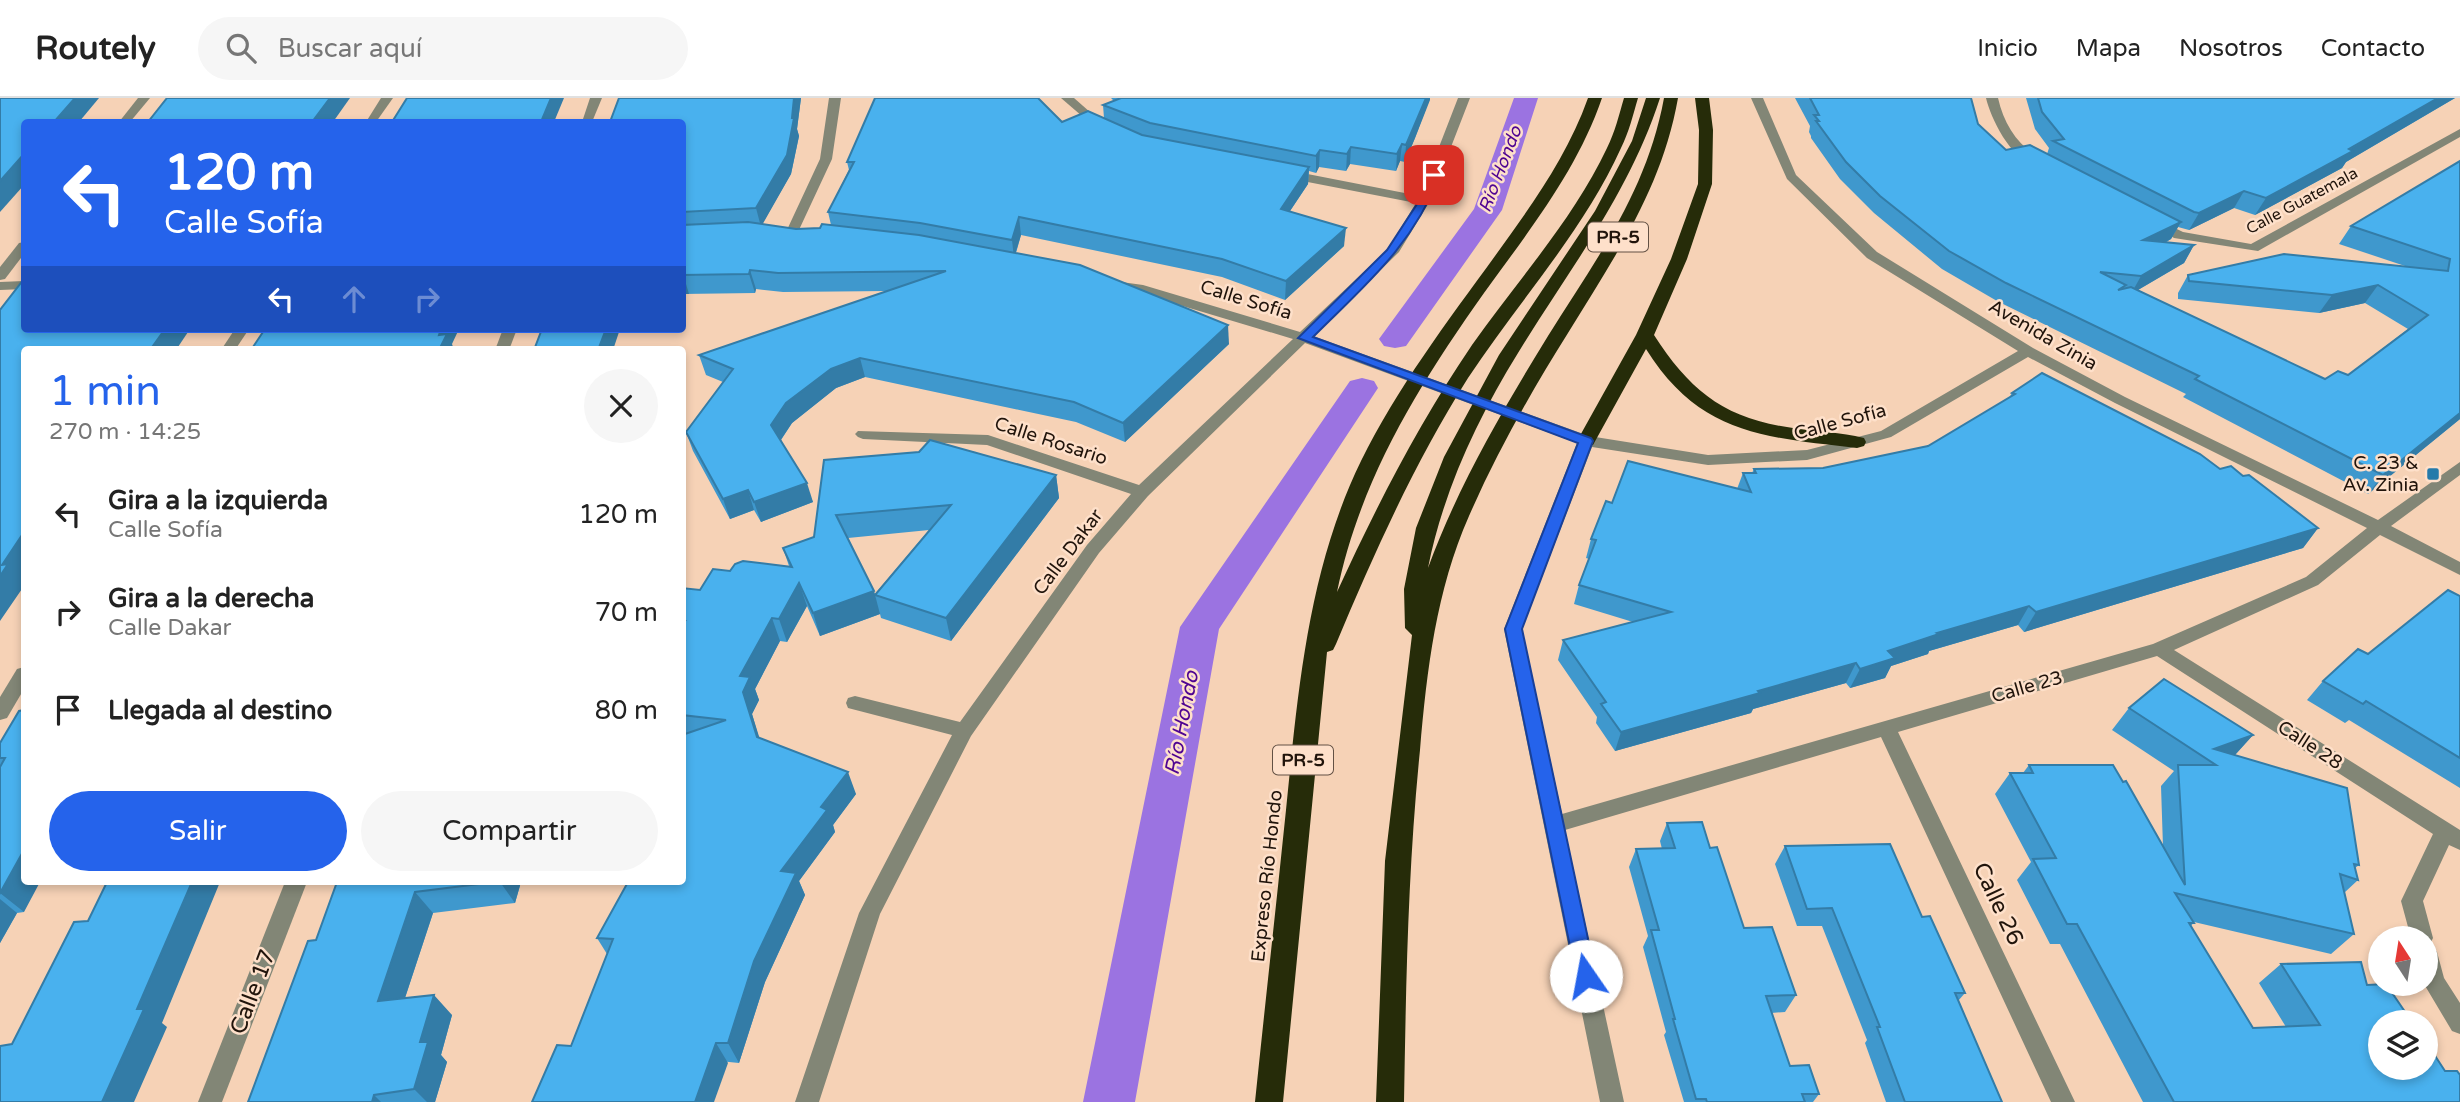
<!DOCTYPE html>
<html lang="es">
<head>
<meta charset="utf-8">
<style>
  :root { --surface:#fff; --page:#f6f6f6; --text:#222; --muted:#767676; --line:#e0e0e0; --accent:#2563eb }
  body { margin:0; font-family:"Varela Round",sans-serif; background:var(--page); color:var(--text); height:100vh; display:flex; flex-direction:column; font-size:26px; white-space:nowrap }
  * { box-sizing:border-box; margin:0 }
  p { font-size:23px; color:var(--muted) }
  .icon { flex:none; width:38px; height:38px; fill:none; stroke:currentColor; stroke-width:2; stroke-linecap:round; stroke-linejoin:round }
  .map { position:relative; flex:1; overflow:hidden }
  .details { position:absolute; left:21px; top:248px; width:665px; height:539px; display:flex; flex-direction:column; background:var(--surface); border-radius:7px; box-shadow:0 4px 10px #0003 }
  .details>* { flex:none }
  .hud { position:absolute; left:21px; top:21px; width:665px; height:214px; border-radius:7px; box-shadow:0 4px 10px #0003; background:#2563eb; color:#fff; overflow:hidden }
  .needle { width:46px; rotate:348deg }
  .controls { position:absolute; left:2368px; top:828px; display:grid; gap:14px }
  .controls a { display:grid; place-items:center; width:70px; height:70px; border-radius:50%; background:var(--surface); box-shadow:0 4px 10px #0003; font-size:35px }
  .pin { position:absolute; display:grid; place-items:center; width:60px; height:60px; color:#fff; margin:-30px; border-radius:14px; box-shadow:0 4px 10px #0006 }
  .me { position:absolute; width:77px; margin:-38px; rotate:348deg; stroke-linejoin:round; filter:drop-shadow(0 0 5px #0008) }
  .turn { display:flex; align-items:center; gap:24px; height:147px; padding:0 28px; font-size:32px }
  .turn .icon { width:91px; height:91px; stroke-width:2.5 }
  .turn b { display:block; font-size:49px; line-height:60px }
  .lanes { display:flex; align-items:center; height:66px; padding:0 28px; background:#0003; justify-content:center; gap:35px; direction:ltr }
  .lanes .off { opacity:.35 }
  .round { display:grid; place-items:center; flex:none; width:74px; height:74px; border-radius:37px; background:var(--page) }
  .head { display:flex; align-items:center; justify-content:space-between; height:119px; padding:0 28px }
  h1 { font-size:42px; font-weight:600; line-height:52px; color:var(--accent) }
  .primary-button { display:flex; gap:14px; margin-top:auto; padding:14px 28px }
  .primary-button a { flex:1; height:80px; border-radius:42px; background:var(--accent); color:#fff; font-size:28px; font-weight:600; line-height:80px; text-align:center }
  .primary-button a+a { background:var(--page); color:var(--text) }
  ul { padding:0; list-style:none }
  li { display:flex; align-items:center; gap:21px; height:98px; padding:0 28px }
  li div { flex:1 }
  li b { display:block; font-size:26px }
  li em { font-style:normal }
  header { display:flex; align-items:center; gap:42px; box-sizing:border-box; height:98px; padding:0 35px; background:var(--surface); border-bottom:2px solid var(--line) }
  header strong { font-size:33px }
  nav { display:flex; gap:38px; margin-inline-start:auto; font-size:24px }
  .search { width:490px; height:63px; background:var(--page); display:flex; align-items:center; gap:18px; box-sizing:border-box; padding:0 24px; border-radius:38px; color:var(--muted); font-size:26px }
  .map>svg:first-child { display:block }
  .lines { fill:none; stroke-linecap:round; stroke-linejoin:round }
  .canal { fill:#9b73e1; fill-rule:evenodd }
  .minor { fill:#828676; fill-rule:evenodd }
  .highway { fill:#262c09; fill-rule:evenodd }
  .wall { fill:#3f98cd; fill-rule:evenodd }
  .shaded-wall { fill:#337ca7 }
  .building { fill:#49b1ee; stroke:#337ca7; stroke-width:2 }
  .route { fill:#2563eb; stroke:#184099; stroke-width:2 }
  .poi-dot { fill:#257aaa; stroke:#fee0ca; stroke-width:2.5 }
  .labels { text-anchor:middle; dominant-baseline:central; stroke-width:5; stroke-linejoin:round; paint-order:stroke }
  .far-street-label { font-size:16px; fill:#21140b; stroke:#fee0ca }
  .far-water-label { font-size:18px; font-style:italic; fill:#4f0492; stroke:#fee0ca }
  .shield { fill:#fee0ca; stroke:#635144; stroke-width:2 }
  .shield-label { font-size:18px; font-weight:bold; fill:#21140b }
  .street-label { font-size:19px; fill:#21140b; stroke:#fee0ca }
  .poi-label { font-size:19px; fill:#21140b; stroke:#fee0ca; text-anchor:end }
  .water-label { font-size:21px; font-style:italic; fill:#4f0492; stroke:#fee0ca }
  .near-street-label { font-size:23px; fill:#21140b; stroke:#fee0ca }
</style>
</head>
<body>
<header>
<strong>Routely</strong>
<div class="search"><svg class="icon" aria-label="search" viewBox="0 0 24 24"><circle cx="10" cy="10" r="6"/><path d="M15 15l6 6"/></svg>Buscar aquí</div>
<nav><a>Inicio</a><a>Mapa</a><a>Nosotros</a><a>Contacto</a></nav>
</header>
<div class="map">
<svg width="2460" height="1004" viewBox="0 0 2460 1004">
  <rect width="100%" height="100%" fill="#f6d2b6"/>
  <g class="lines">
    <g class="canal">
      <polygon points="1514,0 1538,0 1502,112 1406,248 1395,250 1384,248 1379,241 1474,111"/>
      <polygon points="1362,280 1374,283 1378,290 1219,531 1135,1004 1083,1004 1180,529 1350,283"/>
    </g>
    <g class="minor">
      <polygon points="138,0 150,0 130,24 119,24"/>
      <polygon points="381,0 393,0 376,24 366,24"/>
      <polygon points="590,0 602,0 592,24 582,24"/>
      <polygon points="829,0 841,0 832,61 798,134 792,138 787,137 786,134 820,61"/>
      <polygon points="1061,0 1074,0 1107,29 1097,31"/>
      <path d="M1458,0H1470L1430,103L1399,154L1313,238L1589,338L1708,357L1807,352L1881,333L2018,253L1867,160L1787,81L1751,0H1763L1796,77L1877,154L2033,250L2125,299L2378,422L2460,364V377L2391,428L2460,464V477L2380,437L2318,487L2174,552L2460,732V752L2449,747L2423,803L2433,840L2430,846L2437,854L2444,880L2460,905V936L2452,933L2424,886L2426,840H2411L2401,803L2433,736L2157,558L1898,634L2075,1004H2051L1881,639L1565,732L1624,1004H1600L1504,531L1577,345L1305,245L1148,398L1099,455L971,638L880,816L819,1004H795L859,815L952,637L848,610L846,605L848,600L855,598L960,624L1087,447L1131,396L987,347L863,341L858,339L855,336L858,333L988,337L1139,387L1293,241L1136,194L1107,188V182L1143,187L1300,234L1387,152L1416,105L1287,80L1281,76L1287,72L1420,98ZM2028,259L2115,305L2367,430L2306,479L2153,546L1562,716L1522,531L1592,349L1708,367L1807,362L1891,339Z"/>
      <path d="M1986,0H1998C2004,26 2017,47 2040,60V66C2014,69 1991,21 1986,0Z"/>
      <polygon points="2460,31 2460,39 2258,153 2174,140 2148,124 2154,120 2183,134 2251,146"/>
      <polygon points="24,144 24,156 5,181 0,182 0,169 19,145"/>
      <polygon points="24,183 24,191 0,192 0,184"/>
      <polygon points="235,231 249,231 235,252 221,252"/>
      <polygon points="503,231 517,231 509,252 495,252"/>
      <polygon points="24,569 24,591 7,620 0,622 0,599 17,571"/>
      <polygon points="285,784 307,784 222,1004 198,1004"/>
    </g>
    <g class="highway">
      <path d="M1588,0H1602C1577,73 1528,134 1484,195C1418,288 1360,382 1337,494C1376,409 1419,325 1472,247C1517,183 1573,122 1607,50C1615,34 1619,17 1624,0H1638C1633,17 1629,34 1621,50C1583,134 1518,204 1468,280C1415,364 1374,455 1336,546L1333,552L1327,554L1283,1004H1255C1265,907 1276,809 1286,712C1298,593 1308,472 1361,363C1397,290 1447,224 1495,158C1531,108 1567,59 1588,0Z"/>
      <path d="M1646,0H1660C1629,96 1570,170 1518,255C1477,321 1443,394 1428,470C1458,388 1502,313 1548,238C1597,160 1647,93 1664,0H1678C1662,91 1615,158 1568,235C1531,294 1497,354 1469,418C1436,493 1427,571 1420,652C1408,770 1406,886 1404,1004H1376L1385,763L1412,537L1405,530L1404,491L1416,430L1444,359L1499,257L1595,113L1632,43Z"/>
      <path d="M1695,0H1709L1713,32L1712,86L1687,161L1654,237C1690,293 1725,321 1793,330C1816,334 1841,334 1864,340L1866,344L1864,348L1857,350C1764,339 1700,337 1646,251L1593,347L1586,349L1577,343L1636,237L1671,161L1698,86L1699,32Z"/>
    </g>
  </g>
  <g class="wall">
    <polygon points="619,0 801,0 797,31 799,38 791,76 762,126 796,131 820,130 831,127 828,114 849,72 847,64 1062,24 1104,20 1103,7 1114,3 1111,0 1430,0 1415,40 1405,64 1400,63 1396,73 1350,66 1346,73 1319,69 1316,75 1309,73 1308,86 1290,113 1344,148 1285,202 1222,179 1021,137 1016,155 1229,246 1125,344 1076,324 865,279 836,290 792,325 781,342 813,404 761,424 754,412 730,421 693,353 686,334 723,284 706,277 699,257 888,193 783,194 756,191 755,195 682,196 682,24"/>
    <polygon points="1795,0 1971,0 1978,26 2006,52 2047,56 2049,50 2035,31 2026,0 2455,0 2346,64 2342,70 2255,117 2234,110 2189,132 2178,129 2171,141 2165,145 2194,147 2184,165 2138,192 2325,281 2348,277 2408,231 2365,205 2319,215 2178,201 2178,195 2188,177 2405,168 2339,146 2351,128 2460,63 2460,321 2368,396 2183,299 2186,296 1997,203 1942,171 1874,115 1840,81 1811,40 1811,38 1809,34 1810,28"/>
    <polygon points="2012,295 2220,371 2243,378 2318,430 2303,450 2024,534 2018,527 1929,553 1928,556 1891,568 1885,580 1850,590 1846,585 1828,590 1753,611 1751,615 1615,653 1596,625 1597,619 1558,562 1563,542 1633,524 1574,506 1579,487 1589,461 1586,460 1591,441 1612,405 1737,391 1743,375 1752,375 1754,371 1823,370 1928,348 2009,300"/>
    <path d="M824,362L1056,377L1059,400L951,543L881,520L880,516L820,538L807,508L787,544L780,543L755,591L759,602L752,616L759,640L856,696L833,727L835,734L799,783L805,797L765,884L739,965L571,948L607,856L597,840L682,784V490L700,492L730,473L789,468L783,450L814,439ZM929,432L875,496L848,440Z"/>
    <polygon points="2460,498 2460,690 2349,622 2345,625 2307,602 2323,583 2368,556"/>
    <polygon points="2129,610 2253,637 2235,657 2359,767 2355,770 2358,782 2344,795 2354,836 2331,856 2194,824 2191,828 2253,930 2286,929 2259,885 2281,866 2367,887 2460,1004 2143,1004 2060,846 2050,846 2017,782 2031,764 1995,696 2010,675 2023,675 2029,667 2163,749 2161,688 2174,673 2112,632"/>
    <polygon points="24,612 24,814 17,815 0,845 0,645"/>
    <polygon points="1667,725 1710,750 1744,830 1796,897 1785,914 1771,915 1790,968 1819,996 1813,1004 1684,1004 1664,937 1666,934 1643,849 1648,838 1629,769 1636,751 1662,751 1660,743"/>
    <polygon points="1785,748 1922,819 1965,895 1958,903 2002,1004 1886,1004 1865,945 1867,942 1822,828 1797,828 1775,766"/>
    <polygon points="337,784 521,784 515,805 433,815 405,900 452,917 441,957 447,964 435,1004 248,1004 316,842"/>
  </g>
  <g class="shaded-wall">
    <polygon points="75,0 99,0 79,24 54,24"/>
    <polygon points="330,0 350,0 333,24 312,24"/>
    <polygon points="551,0 564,0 554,24 541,24"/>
    <polygon points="794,0 801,0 797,31 799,38 791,76 761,129 756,110 792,20"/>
    <polygon points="1426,0 1430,0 1430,2 1415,40 1405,64 1406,47"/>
    <polygon points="2438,0 2455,0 2346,64 2342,70 2255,117 2266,100"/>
    <polygon points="1402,46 1400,63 1396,73 1397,56"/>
    <polygon points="1351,49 1350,66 1346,73 1347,56"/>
    <polygon points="1320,52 1319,69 1316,75 1316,58"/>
    <polygon points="24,56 24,87 0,114 0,83"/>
    <polygon points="1309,69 1308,86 1280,128 1281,111"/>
    <polygon points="2244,93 2234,110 2189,132 2199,115"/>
    <polygon points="1019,119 1021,137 1014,160 1012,142"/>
    <polygon points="2181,124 2171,141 2134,160 2143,142"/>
    <polygon points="1346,130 1344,148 1285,202 1286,183"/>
    <polygon points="2194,147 2184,165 2131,196 2141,178"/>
    <polygon points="750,172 756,191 755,195 749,176"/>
    <polygon points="683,176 689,196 682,196"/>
    <polygon points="2378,187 2365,205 2319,215 2332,197"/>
    <polygon points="1228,227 1229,246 1125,344 1123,325"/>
    <polygon points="165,231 190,231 176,252 150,252"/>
    <polygon points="441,231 459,231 452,246 454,252 439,252 439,237"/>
    <polygon points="606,231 620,231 613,252 598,252"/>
    <polygon points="860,260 865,279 836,290 792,325 778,346 771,327 786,305 831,271"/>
    <polygon points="2460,315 2460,321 2368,396 2383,377"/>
    <polygon points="1056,377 1059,400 951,543 946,520"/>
    <polygon points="807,385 813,404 761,424 754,404"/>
    <polygon points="748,392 754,412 730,421 723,401"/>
    <polygon points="2318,430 2303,450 2024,534 2036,514"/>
    <polygon points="24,434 24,478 22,482 24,484 24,488 0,523 0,478 2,467"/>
    <polygon points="799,485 807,508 787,544 779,521"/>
    <polygon points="874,493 880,516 820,538 813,515"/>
    <polygon points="2029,508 2018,527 1929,553 1928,556 1891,568 1885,580 1850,590 1860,571 1888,553 1937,535"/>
    <polygon points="772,520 780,543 755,591 759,602 752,616 766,661 757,639 743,594 740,578"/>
    <polygon points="1856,565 1846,585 1753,611 1751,615 1615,653 1621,634 1758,593"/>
    <polygon points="2253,637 2234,658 2214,651"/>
    <polygon points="848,674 856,696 833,727 835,734 799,783 805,797 765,884 739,965 728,945 781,773 821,709"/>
    <polygon points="24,752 24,784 40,784 24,814 0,795"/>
    <polygon points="192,784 220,784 162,925 167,929 134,1004 102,1004 137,911"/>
    <polygon points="500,784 521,784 515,805"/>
    <polygon points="415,794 433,815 397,924 378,903"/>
    <polygon points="0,801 17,815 0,845"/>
    <polygon points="434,897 452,917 441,957 447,964 435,1004 427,1004 414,991 420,944"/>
    <polygon points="716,945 728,965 714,1004 695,1004"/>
    <polygon points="374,997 381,1004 372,1004"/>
  </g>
  <g class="building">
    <polygon points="0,0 75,0 54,24 24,24 24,56 0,83"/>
    <polygon points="167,0 330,0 312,24 148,24"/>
    <polygon points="407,0 551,0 541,24 392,24"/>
    <polygon points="619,0 794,0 792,20 794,20 787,57 756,110 682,114 682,24 610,24"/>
    <polygon points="875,0 1038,0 1062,24 1088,13 1142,37 1309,69 1281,111 1346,130 1286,183 1222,161 1019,119 1012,142 920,125 828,114 854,64 847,64"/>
    <polygon points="1121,0 1426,0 1406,47 1402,46 1397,56 1351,49 1347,56 1320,52 1316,58 1150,25 1103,7"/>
    <polygon points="1810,0 1971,0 1978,26 2006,52 2030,47 2181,124 2143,142 2194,147 2141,178 2100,174 2126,187 2118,192 2131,189 2325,281 2338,273 2348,277 2428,217 2378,187 2332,197 2189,183 2188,177 2284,156 2448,173 2450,161 2351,128 2460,63 2460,315 2383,377 2195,281 2199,278 2006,185 1949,153 1880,98 1846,64 1816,23 1819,23 1814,17 1819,17"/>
    <polygon points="2038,0 2438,0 2349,51 2353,53 2266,100 2244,93 2199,115 2194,114 2053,43 2064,41 2042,14"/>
    <polygon points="748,124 796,131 820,130 822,126 919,137 1080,167 1228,227 1123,325 1074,304 860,260 831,271 786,305 771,327 807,385 754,404 748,392 723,401 686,334 733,271 699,257 946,173 778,175 750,172 749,176 682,177 682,127"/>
    <polygon points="24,181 24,231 165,231 150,252 24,252 24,434 2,467 8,466 0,478 0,212"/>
    <polygon points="265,231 441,231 439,237 447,236 439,252 251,252"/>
    <polygon points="542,231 606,231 598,252 534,252"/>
    <polygon points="2042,275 2200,356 2220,371 2231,368 2243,378 2249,377 2318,430 2036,514 2029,508 1937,535 1939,536 1888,553 1895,560 1860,571 1856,565 1838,570 1758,593 1760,595 1621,634 1601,606 1606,604 1563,542 1671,514 1579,487 1596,442 1591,441 1606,403 1612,405 1628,363 1751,394 1743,375 1756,375 1754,371 1823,370 1928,348 2015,296 2012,295"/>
    <polygon points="930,342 1056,377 946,520 875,497 951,407 836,417 874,493 813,515 799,485 779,521 772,520 740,578 750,579 743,594 757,639 848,674 821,709 827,712 781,773 796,775 754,863 728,945 716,945 695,1004 532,1004 557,947 571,948 613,841 597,840 628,784 682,784 682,637 726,622 682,617 682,527 685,523 682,523 682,490 700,492 713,471 730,473 735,466 743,463 792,469 783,450 814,439 824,362 919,354"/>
    <polygon points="2448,492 2460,498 2460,660 2366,603 2363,606 2323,583 2358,551 2368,556"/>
    <polygon points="2164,581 2253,637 2214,651 2347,690 2359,767 2354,766 2358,782 2340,776 2354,836 2175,795 2194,825 2189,825 2253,930 2320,927 2281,866 2361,864 2367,887 2386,886 2412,924 2380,924 2380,970 2426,970 2426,944 2445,973 2457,973 2460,977 2460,1004 2174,1004 2077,826 2067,826 2033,761 2056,760 2010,675 2033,675 2029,667 2113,667 2123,684 2126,683 2185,787 2178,667 2216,667 2129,610"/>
    <polygon points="24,612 24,752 0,795 0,669 5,660 0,660 0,645 19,613"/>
    <polygon points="1702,724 1710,750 1717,749 1744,830 1772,829 1796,897 1766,898 1790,968 1809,967 1819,996 1802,996 1805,1004 1707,1004 1706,1001 1696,1001 1673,921 1675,921 1651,832 1659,832 1636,751 1675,750 1667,725"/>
    <polygon points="1890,746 1922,819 1930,818 1965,895 1955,895 2002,1004 1905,1004 1877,929 1880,929 1832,810 1807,811 1785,748"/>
    <polygon points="107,784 192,784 137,911 144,911 102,1004 0,1004 0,948 12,946 74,824 88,823"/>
    <polygon points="337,784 495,784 415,794 378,903 434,897 420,944 428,944 414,991 374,997 372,1004 248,1004 308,843 316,842"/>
  </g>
  <path class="route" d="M1434,74L1440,77C1412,149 1366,186 1313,239L1591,340L1593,343L1522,531L1596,878L1593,884L1586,887L1579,884L1576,878L1505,531L1578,345L1298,240L1387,152L1419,103L1429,77Z"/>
  <rect class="poi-dot" x="2426" y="369" width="14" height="14" rx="3.5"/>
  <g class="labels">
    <g class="far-street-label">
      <text transform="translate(2302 103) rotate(-28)">Calle Guatemala</text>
    </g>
    <g class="far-water-label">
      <text transform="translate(1500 71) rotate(-69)">Río Hondo</text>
    </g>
    <g class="shield">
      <rect x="1588" y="124.5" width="60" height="29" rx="5"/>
      <rect x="1273" y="647.5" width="60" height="29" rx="5"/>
    </g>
    <g class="shield-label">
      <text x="1618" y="139">PR-5</text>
      <text x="1303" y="662">PR-5</text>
    </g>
    <g class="street-label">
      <text transform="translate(1246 202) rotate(17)">Calle Sofía</text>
      <text transform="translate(2043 237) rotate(30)">Avenida Zinia</text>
      <text transform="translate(1840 324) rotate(-15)">Calle Sofía</text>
      <text transform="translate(1051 343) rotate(18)">Calle Rosario</text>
      <text transform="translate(1068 454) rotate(-53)">Calle Dakar</text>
      <text transform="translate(2027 589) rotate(-16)">Calle 23</text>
      <text transform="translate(2310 647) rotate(33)">Calle 28</text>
      <text transform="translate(1267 778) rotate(-84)">Expreso Río Hondo</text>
    </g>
    <g class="poi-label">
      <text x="2419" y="365">C. 23 &amp;<tspan x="2419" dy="22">Av. Zinia</tspan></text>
    </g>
    <g class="water-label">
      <text transform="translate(1182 625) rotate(-79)">Río Hondo</text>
    </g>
    <g class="near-street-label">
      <text transform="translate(1998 806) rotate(65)">Calle 26</text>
      <text transform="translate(253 894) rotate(-69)">Calle 17</text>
    </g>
  </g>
</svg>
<div class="controls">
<a><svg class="needle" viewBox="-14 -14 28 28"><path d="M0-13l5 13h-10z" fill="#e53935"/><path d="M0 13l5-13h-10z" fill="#767676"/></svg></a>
<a><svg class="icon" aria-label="layers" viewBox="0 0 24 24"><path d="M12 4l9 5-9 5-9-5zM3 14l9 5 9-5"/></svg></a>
</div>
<div class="pin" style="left:1434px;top:77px;background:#d93025"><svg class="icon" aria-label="arrive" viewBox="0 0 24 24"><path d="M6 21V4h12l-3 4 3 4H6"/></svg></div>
<svg class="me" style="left:1586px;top:878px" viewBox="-20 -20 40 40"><circle r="19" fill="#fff"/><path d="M0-13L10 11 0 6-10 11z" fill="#2563eb"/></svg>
<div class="hud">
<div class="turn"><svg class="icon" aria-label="left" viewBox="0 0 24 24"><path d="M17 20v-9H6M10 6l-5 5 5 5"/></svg><div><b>120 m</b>Calle Sofía</div></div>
<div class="lanes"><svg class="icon" aria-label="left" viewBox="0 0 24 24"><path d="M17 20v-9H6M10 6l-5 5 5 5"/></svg><svg class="icon off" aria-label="ahead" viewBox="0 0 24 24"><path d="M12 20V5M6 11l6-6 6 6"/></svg><svg class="icon off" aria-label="right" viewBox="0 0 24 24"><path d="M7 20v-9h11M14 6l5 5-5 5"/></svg></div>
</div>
<section class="details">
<div class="head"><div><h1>1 min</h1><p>270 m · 14:25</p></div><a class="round"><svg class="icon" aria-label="close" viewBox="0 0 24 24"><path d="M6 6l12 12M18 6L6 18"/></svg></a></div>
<ul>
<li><svg class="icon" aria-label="left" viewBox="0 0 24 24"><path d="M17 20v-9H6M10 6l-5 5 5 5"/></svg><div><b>Gira a la izquierda</b><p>Calle Sofía</p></div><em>120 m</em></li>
<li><svg class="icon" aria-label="right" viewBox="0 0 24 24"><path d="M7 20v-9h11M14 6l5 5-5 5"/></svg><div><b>Gira a la derecha</b><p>Calle Dakar</p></div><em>70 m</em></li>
<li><svg class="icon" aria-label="arrive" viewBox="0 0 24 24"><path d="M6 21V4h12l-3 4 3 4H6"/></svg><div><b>Llegada al destino</b></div><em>80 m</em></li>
</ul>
<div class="primary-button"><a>Salir</a><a>Compartir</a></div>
</section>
</div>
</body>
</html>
